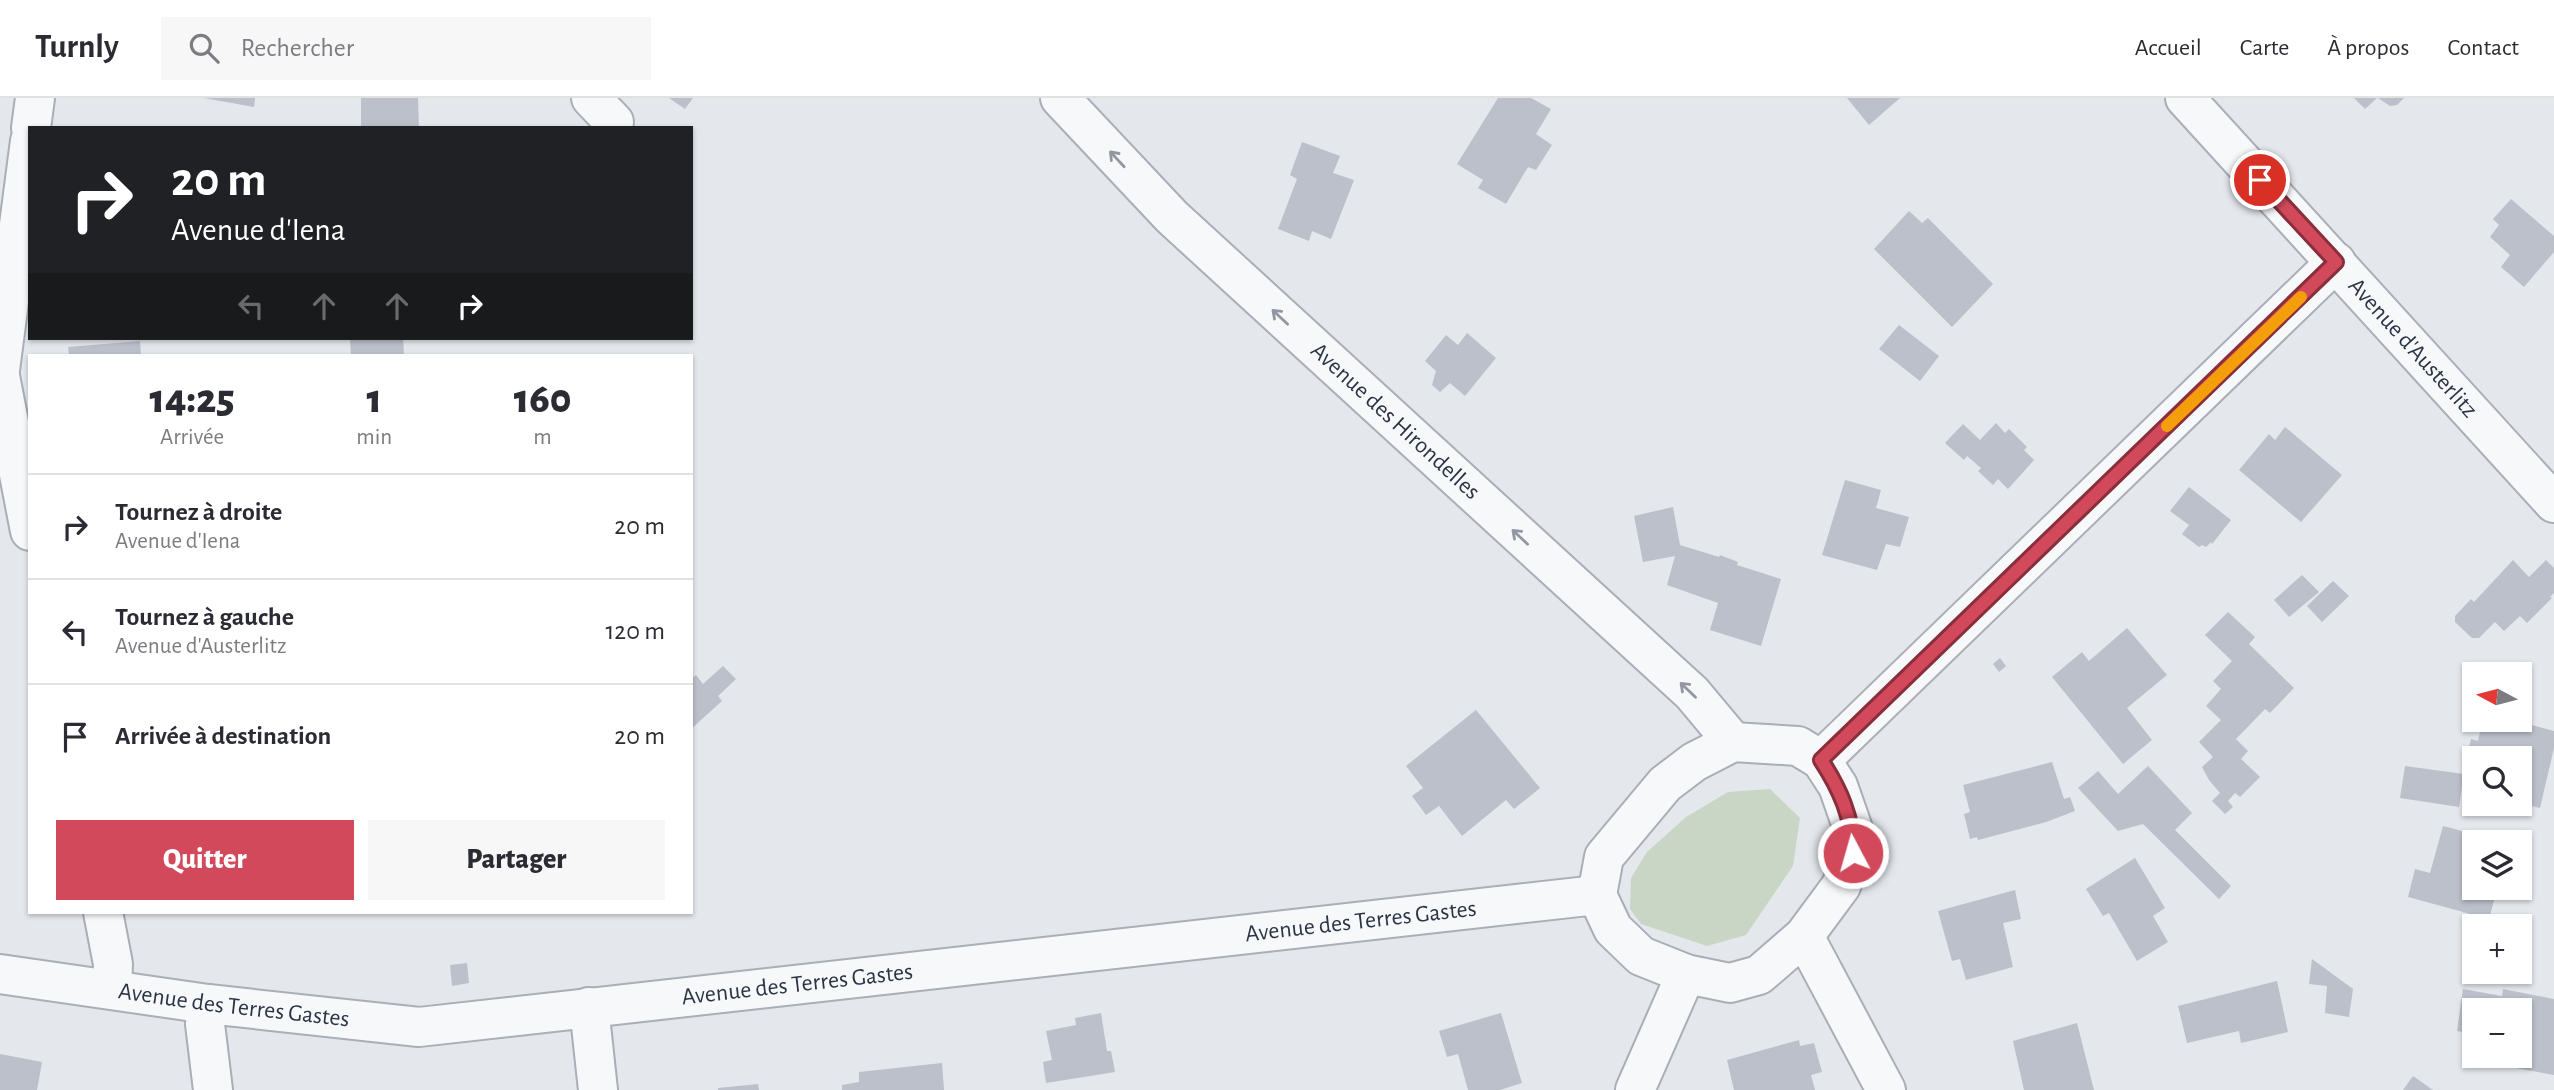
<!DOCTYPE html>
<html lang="fr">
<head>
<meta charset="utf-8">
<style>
  :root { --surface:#fff; --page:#f7f7f7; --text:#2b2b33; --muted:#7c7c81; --line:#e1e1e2; --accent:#d1495b }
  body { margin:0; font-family:"Alegreya Sans",sans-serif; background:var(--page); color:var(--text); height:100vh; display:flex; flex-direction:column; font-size:26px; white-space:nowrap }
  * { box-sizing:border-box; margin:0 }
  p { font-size:23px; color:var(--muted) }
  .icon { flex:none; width:38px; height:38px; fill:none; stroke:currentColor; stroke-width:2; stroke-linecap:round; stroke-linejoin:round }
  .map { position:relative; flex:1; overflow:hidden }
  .side { position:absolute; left:28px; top:256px; width:665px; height:560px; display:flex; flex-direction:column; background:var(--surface); border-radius:0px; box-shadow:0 2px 5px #0004 }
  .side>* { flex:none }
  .guide { position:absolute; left:28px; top:28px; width:665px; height:214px; border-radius:0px; box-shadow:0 2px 5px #0004; background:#202124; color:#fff; overflow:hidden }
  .needle { width:46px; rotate:277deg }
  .buttons { position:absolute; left:2462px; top:564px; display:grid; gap:14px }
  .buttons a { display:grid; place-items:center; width:70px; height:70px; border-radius:0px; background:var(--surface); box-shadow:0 2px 5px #0004; font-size:35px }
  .pin { position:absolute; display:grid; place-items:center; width:60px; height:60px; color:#fff; margin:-30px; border:4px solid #fff; border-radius:50%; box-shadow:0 2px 7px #0007 }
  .me { position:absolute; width:77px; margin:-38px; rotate:354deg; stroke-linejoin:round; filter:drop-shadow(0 0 5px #0008) }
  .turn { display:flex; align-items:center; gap:24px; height:147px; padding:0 28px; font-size:32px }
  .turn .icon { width:91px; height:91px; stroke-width:2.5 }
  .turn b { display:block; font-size:49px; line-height:60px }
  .lanes { display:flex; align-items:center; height:66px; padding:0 28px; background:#0003; justify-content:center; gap:35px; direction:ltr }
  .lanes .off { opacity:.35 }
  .eta { display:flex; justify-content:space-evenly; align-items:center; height:119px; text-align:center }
  .eta b { font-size:42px; font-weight:800; line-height:49px }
  .action { display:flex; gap:14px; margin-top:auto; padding:14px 28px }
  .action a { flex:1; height:80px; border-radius:0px; background:var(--accent); color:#fff; font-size:28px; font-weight:800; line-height:80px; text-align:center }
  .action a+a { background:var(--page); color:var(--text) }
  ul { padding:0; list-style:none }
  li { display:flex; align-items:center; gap:21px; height:105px; padding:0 28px; border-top:2px solid var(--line) }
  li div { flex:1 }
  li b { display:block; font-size:26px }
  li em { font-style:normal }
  header { display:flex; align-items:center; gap:42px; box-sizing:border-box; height:98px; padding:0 35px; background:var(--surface); border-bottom:2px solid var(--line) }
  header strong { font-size:33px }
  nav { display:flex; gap:38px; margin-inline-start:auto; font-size:24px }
  .search { width:490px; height:63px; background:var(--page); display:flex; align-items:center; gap:18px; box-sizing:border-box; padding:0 24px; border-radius:0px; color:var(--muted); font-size:26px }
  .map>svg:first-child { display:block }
  .green { fill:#c9d6c5 }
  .building { fill:#bbc0ca }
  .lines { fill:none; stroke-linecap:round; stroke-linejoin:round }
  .minor-casing { stroke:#a9aeb7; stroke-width:42 }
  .tertiary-casing { stroke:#a9aeb7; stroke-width:42 }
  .minor { stroke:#f7f8fa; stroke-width:38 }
  .tertiary { stroke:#f7f8fa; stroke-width:38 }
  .oneway { stroke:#9196a0 }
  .route-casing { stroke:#882f3b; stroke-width:18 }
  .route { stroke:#d1495b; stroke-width:12 }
  .slow { stroke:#f59e0b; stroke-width:12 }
  .labels { text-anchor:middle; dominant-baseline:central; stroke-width:6; stroke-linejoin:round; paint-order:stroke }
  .street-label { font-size:24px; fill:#2b3445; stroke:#f4f6f9 }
</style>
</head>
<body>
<header>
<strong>Turnly</strong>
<div class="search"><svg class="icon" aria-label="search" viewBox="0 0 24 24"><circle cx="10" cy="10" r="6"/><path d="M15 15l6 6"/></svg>Rechercher</div>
<nav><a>Accueil</a><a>Carte</a><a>À propos</a><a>Contact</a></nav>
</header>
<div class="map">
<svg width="2554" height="992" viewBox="0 0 2554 992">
  <rect width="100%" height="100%" fill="#e4e7ec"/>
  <polygon class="green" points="1770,691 1800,720 1793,768 1746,837 1707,848 1641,826 1630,811 1631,780 1647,754 1686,719 1728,694"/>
  <g class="building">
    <polygon points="204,0 255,0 254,9"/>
    <polygon points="361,0 418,0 419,30 361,30"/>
    <polygon points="669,0 693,0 685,11"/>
    <polygon points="1498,0 1531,0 1551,11 1536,36 1552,47 1536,72 1528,69 1506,106 1478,90 1483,82 1457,66"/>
    <polygon points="1847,0 1900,0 1869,27"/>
    <polygon points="2354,0 2377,0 2365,11"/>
    <polygon points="2378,0 2404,0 2397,7 2390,8"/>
    <polygon points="1302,44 1340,58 1333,75 1354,82 1331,141 1312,133 1309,143 1278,131 1297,81 1290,77"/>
    <polygon points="2511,101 2554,138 2554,154 2524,189 2501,169 2510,157 2490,139 2499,127 2493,121"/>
    <polygon points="1909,113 1922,125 1928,120 1993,186 1952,229 1874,151"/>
    <polygon points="1899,227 1939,258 1920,283 1879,251"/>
    <polygon points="1467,235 1496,260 1465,298 1450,285 1440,294 1432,287 1436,273 1425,263 1446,237 1458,247"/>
    <polygon points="350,240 403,240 404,257 351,257"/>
    <polygon points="140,243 141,257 69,257 68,249"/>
    <polygon points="1996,325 2005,335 2009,331 2027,349 2024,352 2034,362 2008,391 1998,381 1993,387 1978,373 1981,370 1967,358 1964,362 1945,345 1963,326 1980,342"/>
    <polygon points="2285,329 2342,377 2301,424 2239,372 2269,336 2275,342"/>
    <polygon points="1845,382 1881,392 1876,410 1909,419 1900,449 1886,446 1877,472 1822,457"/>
    <polygon points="2189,389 2231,422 2212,446 2211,444 2206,449 2202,447 2199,449 2182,436 2189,427 2170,413"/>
    <polygon points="1673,409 1680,447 1719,459 1720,457 1738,464 1737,467 1781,481 1761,548 1710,532 1718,505 1667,487 1675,458 1643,464 1634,418"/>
    <polygon points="2513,462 2529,479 2546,462 2554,470 2554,495 2550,499 2552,500 2527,525 2520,518 2504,533 2495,524 2479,540 2472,540 2455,524 2455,518 2471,501 2474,504"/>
    <polygon points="2302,477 2319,494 2289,519 2274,502"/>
    <polygon points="2333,483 2349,498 2322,524 2307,508"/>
    <polygon points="2228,514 2255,539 2249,546 2294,590 2270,615 2265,611 2236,641 2248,653 2241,661 2260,679 2240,699 2235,695 2228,703 2233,709 2225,716 2212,703 2220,695 2209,682 2202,669 2213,659 2199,644 2221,622 2206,608 2221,591 2213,583 2232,563 2205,537"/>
    <polygon points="2127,530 2167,577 2127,610 2152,642 2123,666 2052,579 2082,554 2089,563"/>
    <polygon points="2000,560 2006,568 1999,574 1993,566"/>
    <polygon points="723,568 736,581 718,598 722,603 691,631 691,581 696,577 703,586"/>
    <polygon points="1476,612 1540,690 1514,711 1506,702 1462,738 1439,708 1426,717 1412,698 1423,690 1406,668"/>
    <polygon points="2483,621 2510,621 2554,633 2554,650 2540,710 2520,705 2520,660 2474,660 2474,664 2466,662 2471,641 2478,643"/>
    <polygon points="2052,664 2064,701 2070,699 2075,713 2046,724 1978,742 1977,739 1970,741 1964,716 1970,714 1963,687"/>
    <polygon points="2148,668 2192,715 2175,732 2231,788 2219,801 2143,726 2118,733 2078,690 2098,673 2118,696"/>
    <polygon points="2405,668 2464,676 2459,709 2400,700"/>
    <polygon points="2443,728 2500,743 2474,744 2474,789 2513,789 2506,798 2495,799 2489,821 2408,799 2415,771 2430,775"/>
    <polygon points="2135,760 2165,810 2153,818 2168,844 2137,863 2109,815 2103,818 2086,791"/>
    <polygon points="2015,792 2021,821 2003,825 2013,869 1966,882 1960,861 1952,863 1938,813"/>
    <polygon points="2312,861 2353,891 2349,919 2325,915 2327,888 2309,886"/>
    <polygon points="467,865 469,885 452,888 450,867"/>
    <polygon points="2277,883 2288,934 2241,945 2239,933 2187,945 2178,908"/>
    <polygon points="2463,891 2502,898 2503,891 2554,901 2554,977 2516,970 2518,962 2499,958 2520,957 2520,912 2474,912 2474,936 2457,933"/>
    <polygon points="1101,915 1107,953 1111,953 1115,974 1046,985 1043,964 1052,962 1046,933 1076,927 1075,920"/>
    <polygon points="1501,915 1522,985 1500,992 1468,992 1458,956 1447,959 1439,933"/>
    <polygon points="2077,925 2094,992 2024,992 2013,943"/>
    <polygon points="1799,942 1800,948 1814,945 1822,974 1811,977 1815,992 1734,992 1727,962"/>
    <polygon points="0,956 42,964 37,992 0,992"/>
    <polygon points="942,965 944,992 842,992 842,987 859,984 859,974"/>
    <polygon points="2413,978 2433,992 2403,992"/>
    <polygon points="758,986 759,992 718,992 718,990"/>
  </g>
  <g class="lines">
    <defs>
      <g id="minor">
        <polyline points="591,0 614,24"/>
        <path id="s1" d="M1060,0L1172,119L1692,595L1733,644"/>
        <polyline points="31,30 35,0"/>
        <polyline points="0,272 30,43"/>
        <polyline points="0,278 30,433"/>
        <polygon points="1733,644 1798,648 1821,662 1838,688 1853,731 1853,756 1841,788 1804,838 1759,877 1730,885 1686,876 1641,858 1613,831 1597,797 1604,759 1665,686 1694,664"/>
        <polyline points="1821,662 2336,164"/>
        <polyline points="103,814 113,866 112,891"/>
        <polyline points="1804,838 1886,992"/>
        <path id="s2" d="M0,876L208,906L419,929L1597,797"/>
        <polyline points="208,906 205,926 213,992"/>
        <polyline points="589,909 598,992"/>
        <polyline points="1635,992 1686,876"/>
      </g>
      <g id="tertiary">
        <path id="s3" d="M2185,0L2554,405"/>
      </g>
    </defs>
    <use href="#minor" class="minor-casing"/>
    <use href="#tertiary" class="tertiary-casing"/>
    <use href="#minor" class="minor"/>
    <use href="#tertiary" class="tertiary"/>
  </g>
  <defs><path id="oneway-shaft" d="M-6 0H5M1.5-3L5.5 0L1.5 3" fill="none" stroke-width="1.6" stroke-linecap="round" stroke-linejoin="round" transform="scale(1.75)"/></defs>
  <g class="oneway">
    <use href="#oneway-shaft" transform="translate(1117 61) rotate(-133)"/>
    <use href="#oneway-shaft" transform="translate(1280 219) rotate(-137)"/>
    <use href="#oneway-shaft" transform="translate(1520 439) rotate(-137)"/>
    <use href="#oneway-shaft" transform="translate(1688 592) rotate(-136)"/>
  </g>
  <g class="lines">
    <defs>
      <path id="route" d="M1853,755C1853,720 1840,691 1821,662L2336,164L2260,82"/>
    </defs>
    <use href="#route" class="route-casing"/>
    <use href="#route" class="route"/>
    <polyline class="slow" points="2167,328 2301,199"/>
  </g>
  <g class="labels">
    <g class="street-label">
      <text stroke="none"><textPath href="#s3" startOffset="338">Avenue d'Austerlitz</textPath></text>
      <text stroke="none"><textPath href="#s1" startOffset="466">Avenue des Hirondelles</textPath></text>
      <text stroke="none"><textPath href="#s2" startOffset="1370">Avenue des Terres Gastes</textPath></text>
      <text stroke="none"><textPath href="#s2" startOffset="803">Avenue des Terres Gastes</textPath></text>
      <text stroke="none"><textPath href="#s2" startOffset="236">Avenue des Terres Gastes</textPath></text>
    </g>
  </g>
</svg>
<div class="buttons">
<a><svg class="needle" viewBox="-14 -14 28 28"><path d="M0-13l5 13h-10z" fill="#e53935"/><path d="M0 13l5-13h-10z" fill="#7c7c81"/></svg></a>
<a><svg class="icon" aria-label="search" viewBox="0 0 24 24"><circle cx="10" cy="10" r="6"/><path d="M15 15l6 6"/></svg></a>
<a><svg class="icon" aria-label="layers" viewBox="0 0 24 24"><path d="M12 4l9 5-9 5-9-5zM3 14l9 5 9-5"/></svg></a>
<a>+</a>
<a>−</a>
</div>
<div class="pin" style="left:2260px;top:82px;background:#d93025"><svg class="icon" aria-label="arrive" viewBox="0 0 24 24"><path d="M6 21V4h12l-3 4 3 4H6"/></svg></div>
<svg class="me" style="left:1853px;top:755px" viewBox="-20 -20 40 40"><circle r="17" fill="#d1495b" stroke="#fff" stroke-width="3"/><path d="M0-11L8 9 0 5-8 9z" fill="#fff"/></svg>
<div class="guide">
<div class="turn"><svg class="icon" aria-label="right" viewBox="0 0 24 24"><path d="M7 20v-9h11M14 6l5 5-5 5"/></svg><div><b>20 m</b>Avenue d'Iena</div></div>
<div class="lanes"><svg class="icon off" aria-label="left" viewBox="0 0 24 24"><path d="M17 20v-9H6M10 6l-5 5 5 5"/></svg><svg class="icon off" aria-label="ahead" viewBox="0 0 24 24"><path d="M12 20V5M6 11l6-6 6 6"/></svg><svg class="icon off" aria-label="ahead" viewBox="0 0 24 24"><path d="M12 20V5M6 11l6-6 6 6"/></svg><svg class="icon" aria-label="right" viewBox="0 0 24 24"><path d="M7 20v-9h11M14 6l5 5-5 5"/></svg></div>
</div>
<section class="side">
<div class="eta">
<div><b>14:25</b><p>Arrivée</p></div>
<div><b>1</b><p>min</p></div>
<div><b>160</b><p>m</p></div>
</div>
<ul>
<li><svg class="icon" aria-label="right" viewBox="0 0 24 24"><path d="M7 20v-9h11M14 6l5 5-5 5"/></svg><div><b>Tournez à droite</b><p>Avenue d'Iena</p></div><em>20 m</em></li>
<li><svg class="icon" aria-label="left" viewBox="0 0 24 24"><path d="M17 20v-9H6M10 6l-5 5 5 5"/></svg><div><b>Tournez à gauche</b><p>Avenue d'Austerlitz</p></div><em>120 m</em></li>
<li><svg class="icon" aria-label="arrive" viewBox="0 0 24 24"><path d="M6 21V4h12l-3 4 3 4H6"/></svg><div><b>Arrivée à destination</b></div><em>20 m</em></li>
</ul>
<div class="action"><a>Quitter</a><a>Partager</a></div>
</section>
</div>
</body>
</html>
